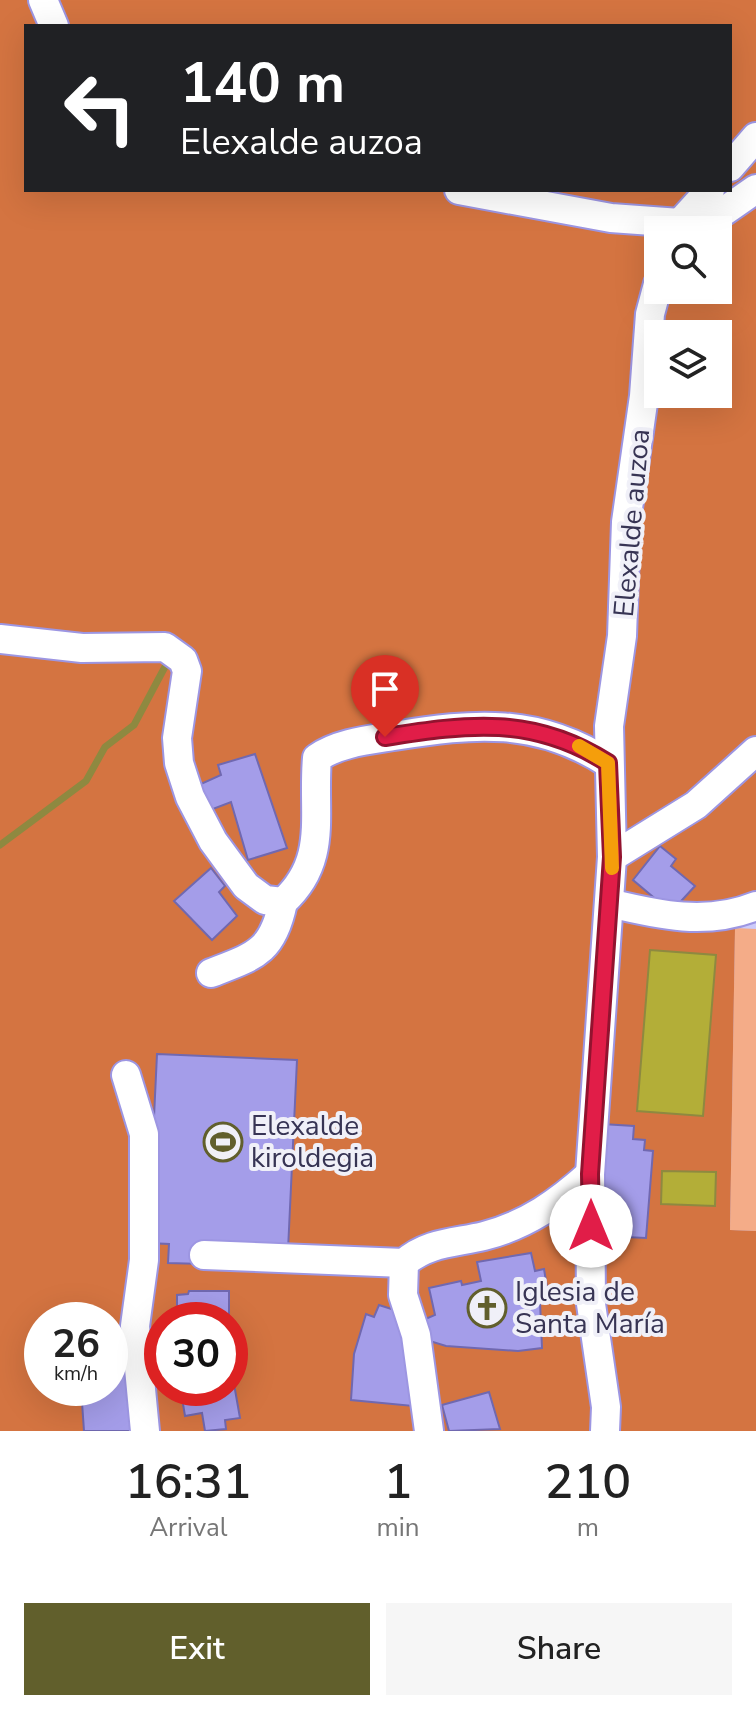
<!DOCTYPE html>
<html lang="en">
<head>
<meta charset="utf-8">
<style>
  :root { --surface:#fff; --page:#f6f6f6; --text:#222; --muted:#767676; --accent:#615f2c }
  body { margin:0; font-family:"Nunito Sans",sans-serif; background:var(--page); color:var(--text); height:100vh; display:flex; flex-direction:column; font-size:30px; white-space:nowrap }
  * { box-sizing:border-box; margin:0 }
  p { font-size:26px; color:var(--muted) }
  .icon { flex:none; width:44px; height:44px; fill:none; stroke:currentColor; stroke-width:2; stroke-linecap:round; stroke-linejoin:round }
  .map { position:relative; height:1431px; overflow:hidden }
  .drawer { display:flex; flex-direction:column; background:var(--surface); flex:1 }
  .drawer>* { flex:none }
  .hud { position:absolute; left:24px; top:24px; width:708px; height:168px; border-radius:0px; box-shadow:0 8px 32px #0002; background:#202124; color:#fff; overflow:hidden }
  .controls { position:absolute; left:644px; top:216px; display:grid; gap:16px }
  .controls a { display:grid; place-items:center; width:88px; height:88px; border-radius:0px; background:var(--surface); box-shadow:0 8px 32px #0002; font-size:40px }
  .speed { position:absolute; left:24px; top:1302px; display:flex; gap:16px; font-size:40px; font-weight:700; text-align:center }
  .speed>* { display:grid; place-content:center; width:104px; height:104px; border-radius:50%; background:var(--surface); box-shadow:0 8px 32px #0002; line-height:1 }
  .speed small { font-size:20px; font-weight:400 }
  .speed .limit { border:12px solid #d22; background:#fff; color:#111 }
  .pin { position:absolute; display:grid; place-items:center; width:68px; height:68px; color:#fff; margin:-82px -34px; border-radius:50% 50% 50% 0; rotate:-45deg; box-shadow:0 0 8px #0007 }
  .pin .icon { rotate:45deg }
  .me { position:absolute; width:88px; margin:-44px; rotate:0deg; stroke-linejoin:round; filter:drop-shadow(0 0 6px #0008) }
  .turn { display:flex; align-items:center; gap:28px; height:168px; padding:0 24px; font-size:36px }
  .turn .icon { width:104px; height:104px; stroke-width:2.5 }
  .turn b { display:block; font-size:56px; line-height:68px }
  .eta { display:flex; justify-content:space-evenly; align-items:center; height:136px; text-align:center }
  .eta b { font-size:48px; font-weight:600; line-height:56px }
  .cta { display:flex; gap:16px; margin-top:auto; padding:16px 24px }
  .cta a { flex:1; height:92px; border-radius:0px; background:var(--accent); color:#fff; font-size:32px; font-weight:600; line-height:92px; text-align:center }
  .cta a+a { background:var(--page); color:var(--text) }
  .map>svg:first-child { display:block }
  .green { fill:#f4ac88 }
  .forest { fill:#d47441; fill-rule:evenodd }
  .water { fill:#b3ae38; stroke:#8e8940; stroke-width:2 }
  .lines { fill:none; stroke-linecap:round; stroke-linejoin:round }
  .stream { stroke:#8e8940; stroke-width:7 }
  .building { fill:#a49de9; stroke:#7068b0; stroke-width:2 }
  .minor-casing { stroke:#9d96e2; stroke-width:32 }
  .minor { stroke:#fff; stroke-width:28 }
  .route-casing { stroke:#92132f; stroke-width:20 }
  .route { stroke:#e11d48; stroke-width:14 }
  .slow { stroke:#f59e0b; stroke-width:14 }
  .labels { text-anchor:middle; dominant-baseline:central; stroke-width:8; stroke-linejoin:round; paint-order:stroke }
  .street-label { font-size:28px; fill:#373454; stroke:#f0f0f8 }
  .poi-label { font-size:28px; fill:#373454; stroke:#f0f0f8; text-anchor:start }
</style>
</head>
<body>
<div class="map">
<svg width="756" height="1431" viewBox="0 0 756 1431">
  <rect width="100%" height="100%" fill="#cdcbfa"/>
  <polygon class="green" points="735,928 756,929 756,1231 730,1230"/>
  <path class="forest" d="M0,0H756V913L735,929L730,1230L756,1231V1431H0ZM26,26H730V190H26ZM658,230H718V290H658ZM658,334H718V394H658ZM42,1320H110V1388H42ZM162,1320H230V1388H162Z"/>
  <g class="water">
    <polygon points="650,950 716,955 703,1116 637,1111"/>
    <polygon points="662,1171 716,1172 715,1206 661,1204"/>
  </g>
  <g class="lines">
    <polyline class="stream" points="0,845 86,781 105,747 134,725 167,663"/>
  </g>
  <g class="building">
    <polygon points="255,754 287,848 248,860 231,802 205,812 192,788 221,775 218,765"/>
    <polygon points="660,846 676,859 671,866 695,886 671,912 633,880"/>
    <polygon points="211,868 225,886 219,892 237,916 212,940 174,901"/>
    <polygon points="157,1054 297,1060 288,1250 203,1264 168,1263 169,1244 148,1243"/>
    <polygon points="602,1124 634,1126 633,1139 645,1140 644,1150 653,1151 646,1238 625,1237 624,1244 604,1243 605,1221 595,1220"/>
    <polygon points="531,1253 535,1271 544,1269 549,1299 540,1301 542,1348 518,1351 446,1346 423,1339 416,1323 435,1315 429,1288 461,1281 462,1285 481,1281 477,1262"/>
    <polygon points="189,1291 229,1291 229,1320 177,1319 177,1295 188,1294"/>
    <polygon points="379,1305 404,1313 413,1406 351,1400 354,1354 366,1314 374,1317"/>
    <polygon points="230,1337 236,1379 230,1380"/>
    <polygon points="128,1366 132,1431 84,1431 81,1388 110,1388 110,1367"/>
    <polygon points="234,1384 240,1418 225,1420 226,1429 205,1431 202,1413 185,1416 182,1398"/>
    <polygon points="489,1392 500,1429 449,1431 442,1405"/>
  </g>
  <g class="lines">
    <defs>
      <g id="minor">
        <polyline points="43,0 54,26"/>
        <polyline points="730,167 756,137"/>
        <polyline points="459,190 611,218 680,223 678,230"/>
        <polyline points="680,223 710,190"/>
        <polyline points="697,230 756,189"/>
        <path d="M0,639L82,648L165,647L183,660L187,671L177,738L179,763L190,797L213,841L246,886L265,900L283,902C329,860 312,815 317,758C338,743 369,740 394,736C474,723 537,717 608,763"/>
        <polyline points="612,857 696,805 756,751"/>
        <path d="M609,903C659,915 707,926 756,906"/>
        <path d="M211,973C255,956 273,952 283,902"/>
        <polyline points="126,1075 144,1134 144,1260 135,1326 145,1431"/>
        <polyline points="204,1255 404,1263"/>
        <path d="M429,1431L416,1335L403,1295L404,1263C428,1242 455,1243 484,1236C527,1225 559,1202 590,1174"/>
        <polyline points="605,1431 606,1407 591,1304 590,1174 612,857 609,726 622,636 626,522 644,396 650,314 658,284"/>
      </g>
    </defs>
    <use href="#minor" class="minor-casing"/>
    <use href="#minor" class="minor"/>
  </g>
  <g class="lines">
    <defs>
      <path id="route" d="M385,737C468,724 533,715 608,763L612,857L590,1174L591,1226"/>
    </defs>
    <use href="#route" class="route-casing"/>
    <use href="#route" class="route"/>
    <polyline class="slow" points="579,746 608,763 612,868"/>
  </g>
  <defs>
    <symbol id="stadium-ring" viewBox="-11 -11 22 22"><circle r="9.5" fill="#f0f0f8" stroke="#615f2c" stroke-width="1.5"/><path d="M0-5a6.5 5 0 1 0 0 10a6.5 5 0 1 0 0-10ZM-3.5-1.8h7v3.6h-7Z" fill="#615f2c"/></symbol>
    <symbol id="church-ring" viewBox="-11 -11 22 22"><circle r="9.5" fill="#f0f0f8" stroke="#615f2c" stroke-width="1.5"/><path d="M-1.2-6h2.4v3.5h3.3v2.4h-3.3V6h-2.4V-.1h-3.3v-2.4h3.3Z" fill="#615f2c"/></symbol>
  </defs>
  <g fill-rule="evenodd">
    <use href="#stadium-ring" x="201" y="1120" width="44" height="44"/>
    <use href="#church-ring" x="465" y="1286" width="44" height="44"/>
  </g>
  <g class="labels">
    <g class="street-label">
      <text transform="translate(632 523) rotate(-85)">Elexalde auzoa</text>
    </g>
    <g class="poi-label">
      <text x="251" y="1126">Elexalde<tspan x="251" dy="32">kiroldegia</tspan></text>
      <text x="515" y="1292">Iglesia de<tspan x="515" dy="32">Santa María</tspan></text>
    </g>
  </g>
</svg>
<div class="controls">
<a><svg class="icon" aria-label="search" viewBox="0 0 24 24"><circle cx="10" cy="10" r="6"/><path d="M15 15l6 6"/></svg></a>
<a><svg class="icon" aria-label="layers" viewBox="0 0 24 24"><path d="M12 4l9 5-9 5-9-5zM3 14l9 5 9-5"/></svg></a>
</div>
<div class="speed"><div>26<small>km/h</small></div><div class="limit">30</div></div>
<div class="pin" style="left:385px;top:737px;background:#d93025"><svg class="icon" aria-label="arrive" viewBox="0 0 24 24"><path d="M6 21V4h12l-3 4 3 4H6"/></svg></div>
<svg class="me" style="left:591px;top:1226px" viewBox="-20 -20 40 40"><circle r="19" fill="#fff"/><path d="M0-13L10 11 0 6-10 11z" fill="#e11d48"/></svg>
<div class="hud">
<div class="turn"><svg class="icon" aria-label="left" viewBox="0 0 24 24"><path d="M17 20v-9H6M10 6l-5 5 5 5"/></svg><div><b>140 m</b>Elexalde auzoa</div></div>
</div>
</div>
<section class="drawer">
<div class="eta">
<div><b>16:31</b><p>Arrival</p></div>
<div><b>1</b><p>min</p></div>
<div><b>210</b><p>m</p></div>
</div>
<div class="cta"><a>Exit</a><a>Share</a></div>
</section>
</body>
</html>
